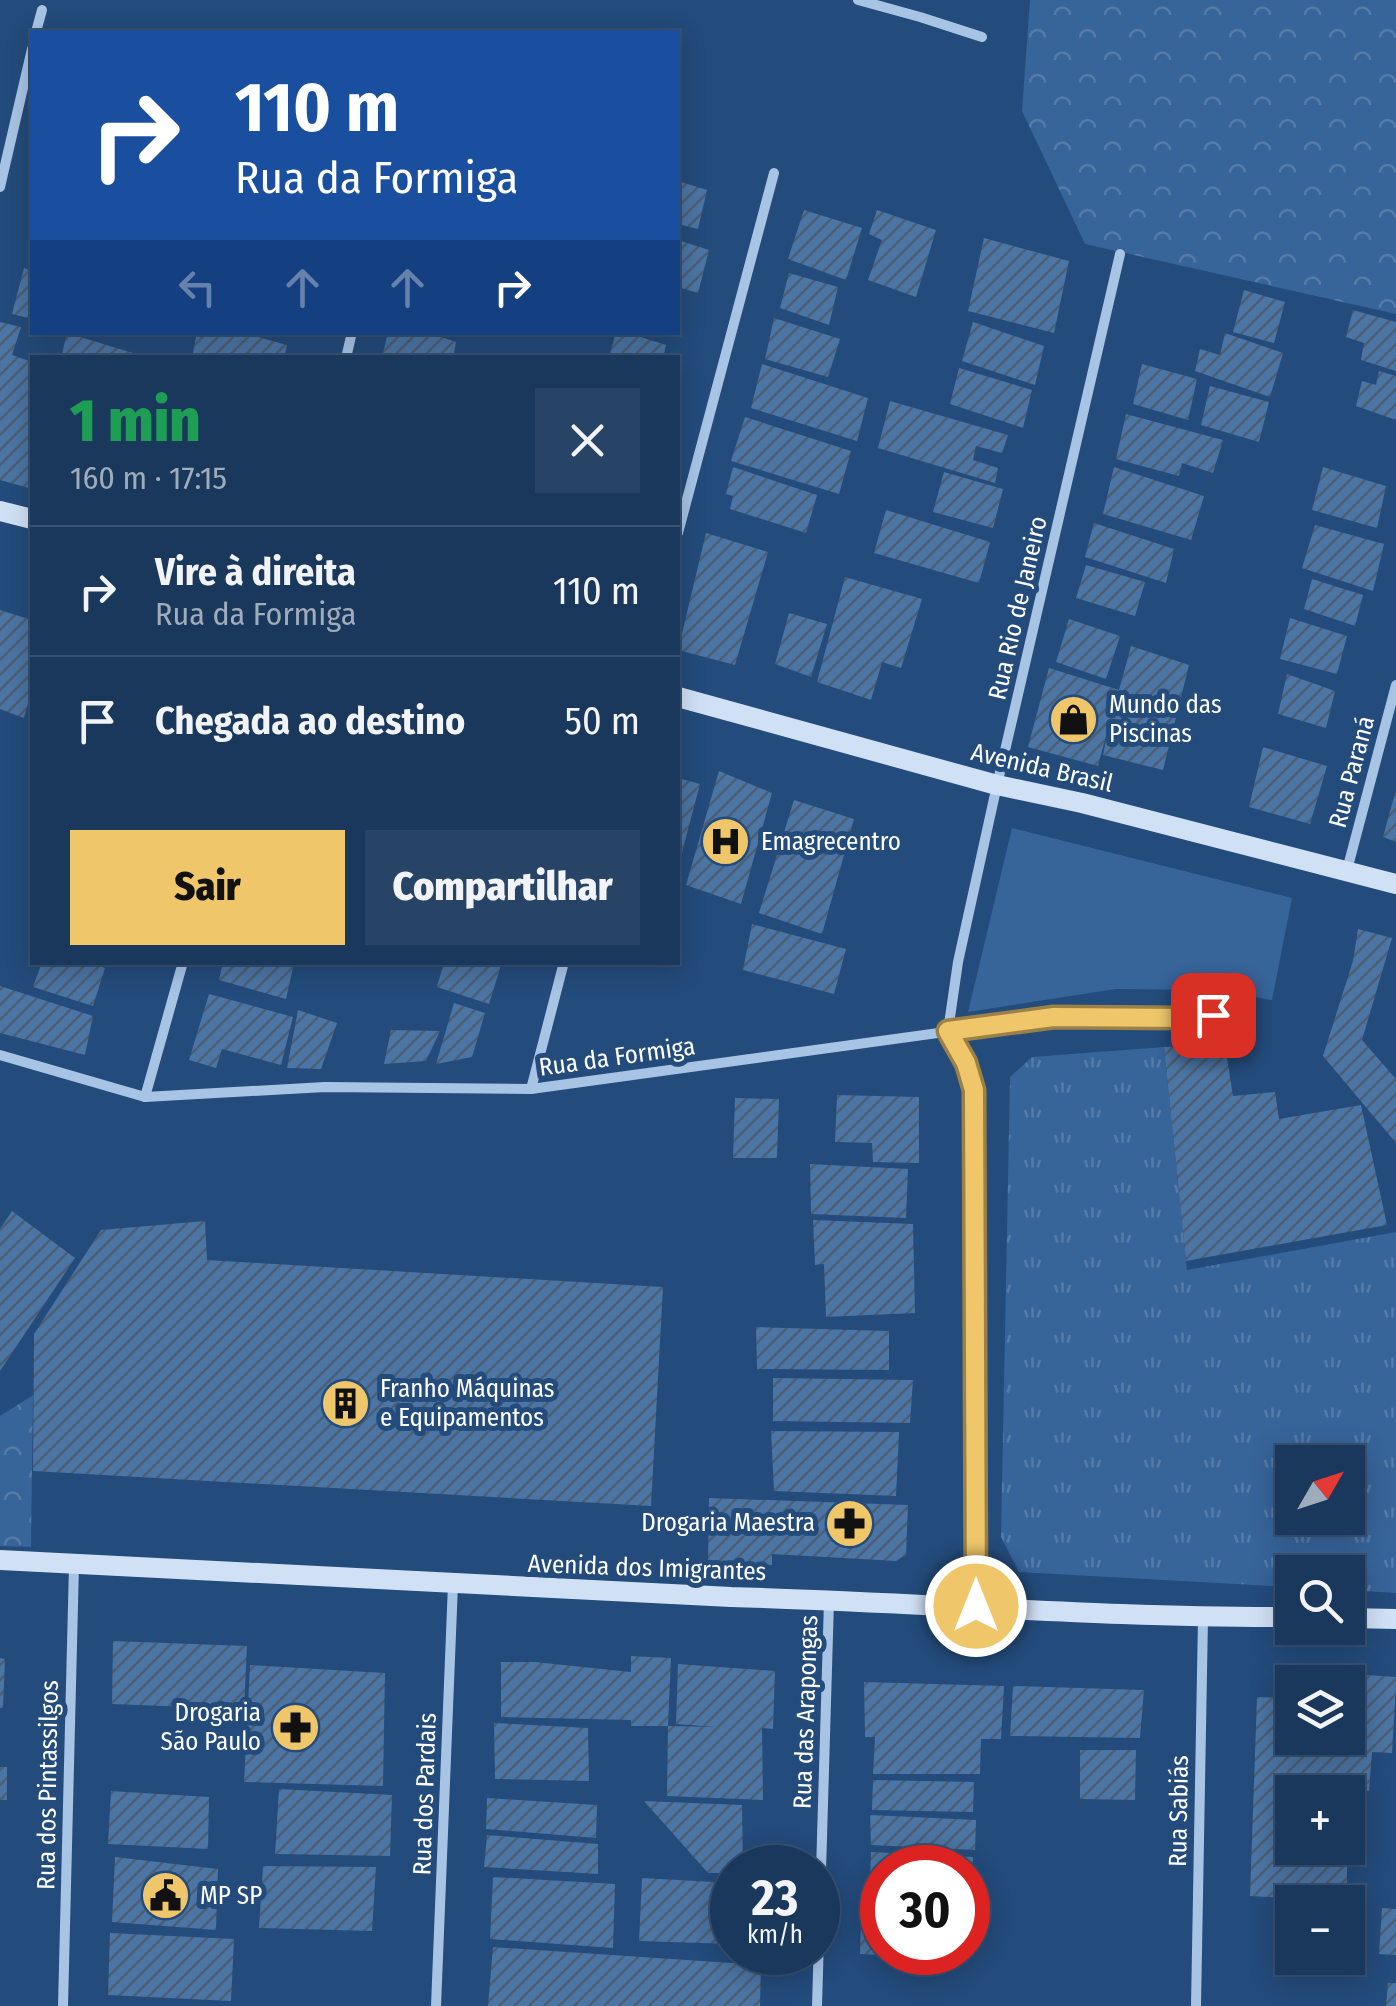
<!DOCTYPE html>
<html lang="pt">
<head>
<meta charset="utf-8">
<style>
  :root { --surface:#1a385c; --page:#274365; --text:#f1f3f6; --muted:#9facbb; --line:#385272; --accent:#efc76a }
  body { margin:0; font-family:"Fira Sans Condensed",sans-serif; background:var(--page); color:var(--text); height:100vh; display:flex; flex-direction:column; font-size:38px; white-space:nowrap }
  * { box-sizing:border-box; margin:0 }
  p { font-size:32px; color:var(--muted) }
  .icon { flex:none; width:55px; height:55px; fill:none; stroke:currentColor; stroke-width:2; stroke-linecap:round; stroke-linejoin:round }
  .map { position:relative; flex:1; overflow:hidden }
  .side { position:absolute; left:30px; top:355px; width:650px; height:610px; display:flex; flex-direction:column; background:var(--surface); border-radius:0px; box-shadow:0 5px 25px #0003,0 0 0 2px var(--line) }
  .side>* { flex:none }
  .top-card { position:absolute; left:30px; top:30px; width:650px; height:305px; border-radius:0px; box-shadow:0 5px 25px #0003,0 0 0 2px var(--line); background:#1a4fa0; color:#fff; overflow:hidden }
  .needle { width:65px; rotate:51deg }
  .tools { position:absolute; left:1275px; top:1445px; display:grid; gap:20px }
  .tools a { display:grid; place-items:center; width:90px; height:90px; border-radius:0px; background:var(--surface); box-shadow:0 5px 25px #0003,0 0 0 2px var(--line); font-size:50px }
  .speed { position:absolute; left:710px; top:1845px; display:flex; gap:20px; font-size:50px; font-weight:700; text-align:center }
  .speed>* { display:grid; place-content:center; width:130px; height:130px; border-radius:50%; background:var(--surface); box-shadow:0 5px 25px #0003,0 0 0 2px var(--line); line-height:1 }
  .speed small { font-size:25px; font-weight:400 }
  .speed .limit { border:15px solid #d22; background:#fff; color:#111 }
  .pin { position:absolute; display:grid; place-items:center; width:85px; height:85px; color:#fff; margin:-42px; border-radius:20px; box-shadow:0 5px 15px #0006 }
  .me { position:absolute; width:110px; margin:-55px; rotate:0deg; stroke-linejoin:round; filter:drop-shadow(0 0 8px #0008) }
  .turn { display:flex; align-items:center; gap:35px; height:210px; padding:0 40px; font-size:45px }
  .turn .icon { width:130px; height:130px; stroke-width:2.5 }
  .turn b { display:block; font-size:70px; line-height:85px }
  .lanes { display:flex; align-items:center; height:95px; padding:0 40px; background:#0003; justify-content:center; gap:50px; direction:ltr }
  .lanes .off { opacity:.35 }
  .round { display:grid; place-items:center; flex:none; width:105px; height:105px; border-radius:0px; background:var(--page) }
  .summary { display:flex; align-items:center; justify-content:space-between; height:170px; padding:0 40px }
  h1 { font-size:60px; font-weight:800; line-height:75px; color:#1e9e55 }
  .cta { display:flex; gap:20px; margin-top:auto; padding:20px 40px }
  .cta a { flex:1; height:115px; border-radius:0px; background:var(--accent); color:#111; font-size:40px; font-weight:800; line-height:115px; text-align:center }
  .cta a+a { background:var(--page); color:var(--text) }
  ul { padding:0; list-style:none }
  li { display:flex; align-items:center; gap:30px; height:130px; padding:0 40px; border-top:2px solid var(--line) }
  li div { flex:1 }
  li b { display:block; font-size:38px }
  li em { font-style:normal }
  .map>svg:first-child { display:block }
  .grass { fill:url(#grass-tufts); fill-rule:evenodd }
  .forest { fill:url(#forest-crowns) }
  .green { fill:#376499 }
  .building { fill:url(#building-hatch); fill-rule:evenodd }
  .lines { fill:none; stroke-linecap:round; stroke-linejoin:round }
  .street { stroke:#a7c4e5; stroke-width:10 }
  .secondary { stroke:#d0e0f5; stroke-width:20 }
  .route-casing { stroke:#9b8145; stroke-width:25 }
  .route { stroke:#efc76a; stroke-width:18 }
  .labels { text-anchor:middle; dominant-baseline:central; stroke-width:10; stroke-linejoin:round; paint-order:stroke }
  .street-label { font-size:25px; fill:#fff; stroke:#234b7b }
  .poi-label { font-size:25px; fill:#fff; stroke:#234b7b; text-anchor:start }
</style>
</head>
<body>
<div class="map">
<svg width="1396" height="2006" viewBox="0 0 1396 2006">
  <defs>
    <pattern id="grass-tufts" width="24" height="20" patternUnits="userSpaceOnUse" patternTransform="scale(2.5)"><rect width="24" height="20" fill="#376499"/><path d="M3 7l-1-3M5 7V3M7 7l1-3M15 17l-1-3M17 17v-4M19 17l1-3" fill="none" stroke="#557ba8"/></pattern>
    <pattern id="forest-crowns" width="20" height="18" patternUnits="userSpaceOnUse" patternTransform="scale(2.5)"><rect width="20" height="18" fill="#376499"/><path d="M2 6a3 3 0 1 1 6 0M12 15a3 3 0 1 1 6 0" fill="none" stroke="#557ba8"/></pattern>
    <pattern id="building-hatch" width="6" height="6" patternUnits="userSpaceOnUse" patternTransform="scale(2.5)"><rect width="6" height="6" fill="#4b75a4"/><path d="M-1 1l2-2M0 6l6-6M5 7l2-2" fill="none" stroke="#4c5e74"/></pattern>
  </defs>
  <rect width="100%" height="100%" fill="#234b7b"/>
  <path class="grass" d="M1164,1047L1187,1270L1396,1232V1593L1348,1590V1572H1292V1587L1019,1572L1001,1537L1010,1077L1032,1057ZM1292,1462H1348V1518H1292Z"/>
  <g class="forest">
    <polygon points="1030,0 1396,0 1396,314 1085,244 1022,111"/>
    <polygon points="33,1395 31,1547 0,1546 0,1416"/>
  </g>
  <polygon class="green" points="1012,828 1292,898 1272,1000 1213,990 1116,989 968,1012"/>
  <g class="building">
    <polygon points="678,181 707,190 698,229 678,224"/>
    <polygon points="804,210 862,228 846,280 788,259"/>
    <polygon points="877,210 936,230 916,297 868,280 882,240 869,234"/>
    <polygon points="984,238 1069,261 1054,333 968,311"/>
    <polygon points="678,240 709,250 698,293 678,287"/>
    <polygon points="24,268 32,271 32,319 12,314"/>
    <polygon points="789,273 838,287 829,325 780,308"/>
    <polygon points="1244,290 1285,302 1274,343 1233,332"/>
    <polygon points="1353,310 1396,322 1396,371 1361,360 1364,343 1346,337"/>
    <polygon points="774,318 840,339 828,377 765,359"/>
    <polygon points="0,322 21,327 12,355 32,362 32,481 31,480 29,488 0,480"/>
    <polygon points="973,322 1044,346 1035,385 962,361"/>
    <polygon points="197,332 240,332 287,345 284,358 192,358"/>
    <polygon points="388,332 427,332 456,342 453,358 382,358"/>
    <polygon points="616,332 625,332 666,345 663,358 609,358"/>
    <polygon points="67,333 146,357 146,358 61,358"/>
    <polygon points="1225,333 1283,353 1270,397 1195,371 1200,349 1220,355"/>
    <polygon points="762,364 868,398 857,441 751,408"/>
    <polygon points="1142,364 1197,379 1188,420 1133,404"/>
    <polygon points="959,368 1032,390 1023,428 950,404"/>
    <polygon points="1379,371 1396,376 1396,420 1356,406 1362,381 1376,385"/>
    <polygon points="1210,386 1269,402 1259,442 1201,425"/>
    <polygon points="890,401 1008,435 1002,453 976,446 973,460 998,468 995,483 878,448"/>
    <polygon points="1126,414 1223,440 1213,473 1182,463 1179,476 1116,459"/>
    <polygon points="745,417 851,451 839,494 731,461"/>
    <polygon points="733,467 817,495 806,533 730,509 733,496 726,494"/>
    <polygon points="1114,467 1204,496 1191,540 1103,514"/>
    <polygon points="1323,467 1386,486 1377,528 1312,510"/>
    <polygon points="944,472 1003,489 993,528 933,512"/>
    <polygon points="886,510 990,542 979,583 874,553"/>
    <polygon points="1094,523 1174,549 1166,583 1085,557"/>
    <polygon points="1315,525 1384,544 1373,591 1302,568"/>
    <polygon points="706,533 768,552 735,665 678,650"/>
    <polygon points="1086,565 1145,582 1135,616 1076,598"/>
    <polygon points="845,577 922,599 901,668 882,662 871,700 817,682"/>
    <polygon points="1312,579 1363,595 1355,626 1304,609"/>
    <polygon points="0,610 32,620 32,689 24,718 0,709"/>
    <polygon points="789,613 827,624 811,677 775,664"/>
    <polygon points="1290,618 1347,636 1337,674 1280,659"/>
    <polygon points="1069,619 1120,636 1106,679 1056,662"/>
    <polygon points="1131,646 1189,665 1163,770 1103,755 1110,721 1098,766 1028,747 1049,668 1119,690"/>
    <polygon points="1287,674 1335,691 1326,728 1278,714"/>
    <polygon points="1263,747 1327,766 1310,824 1249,807"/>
    <polygon points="719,771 772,793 741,904 686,885"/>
    <polygon points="678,778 700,784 679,864 678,863"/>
    <polygon points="1395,793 1396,793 1396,842 1383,837"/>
    <polygon points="794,800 854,819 822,934 759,913"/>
    <polygon points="752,924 846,949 834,994 743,970"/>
    <polygon points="1358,929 1392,938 1362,1040 1396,1079 1396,1143 1323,1056 1353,961"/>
    <polygon points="42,962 88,962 105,968 93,1006 33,987"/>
    <polygon points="223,962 294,963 286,999 219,980"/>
    <polygon points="444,962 502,962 489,1004 437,987"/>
    <polygon points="0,986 93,1016 85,1055 0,1033"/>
    <polygon points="209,994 293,1017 281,1065 222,1049 216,1068 189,1060"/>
    <polygon points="454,1003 485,1013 472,1057 436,1064"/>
    <polygon points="298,1010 337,1023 321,1069 287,1068"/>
    <polygon points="391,1030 440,1031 426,1061 384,1064"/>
    <polygon points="1225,1045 1233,1096 1275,1092 1279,1119 1361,1105 1387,1225 1186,1261 1164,1047"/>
    <polygon points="837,1095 919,1097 919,1163 873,1162 872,1143 835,1142"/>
    <polygon points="735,1098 779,1099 777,1158 733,1158"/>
    <polygon points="810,1164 908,1169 906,1218 811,1214"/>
    <polygon points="12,1211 75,1258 0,1371 0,1229"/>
    <polygon points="813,1220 913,1224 915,1313 826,1317 824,1264 815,1265"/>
    <polygon points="205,1221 207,1260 663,1287 651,1506 33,1471 34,1334 101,1230"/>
    <polygon points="756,1327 889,1331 889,1370 757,1369"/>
    <polygon points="773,1378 913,1380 910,1423 773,1421"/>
    <polygon points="771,1431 899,1432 896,1496 774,1491"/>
    <polygon points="709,1498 908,1505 906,1555 896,1561 772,1554 772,1565 708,1563"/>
    <polygon points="113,1641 247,1646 244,1709 112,1704"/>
    <polygon points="631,1656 671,1658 668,1726 716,1727 676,1724 678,1664 775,1671 773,1729 762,1728 763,1800 667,1796 668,1726 631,1726 631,1720 501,1717 501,1662 535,1662 631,1672"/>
    <polygon points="0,1658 5,1659 3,1708 0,1708"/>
    <polygon points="250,1665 385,1673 383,1786 244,1782"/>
    <path d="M1353,1674L1396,1677V1687L1392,1753L1372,1752L1369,1791L1358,1790L1356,1862L1347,1861V1901L1250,1896L1257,1697L1292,1698V1738H1348V1701H1353ZM1292,1792H1348V1848H1292Z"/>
    <polygon points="864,1682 1004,1686 1001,1739 981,1739 980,1774 873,1774 875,1737 865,1737"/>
    <polygon points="1013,1686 1144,1690 1140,1738 1010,1736"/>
    <polygon points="494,1723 588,1728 589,1781 495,1779"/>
    <polygon points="1080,1750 1136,1750 1135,1800 1080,1799"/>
    <rect x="0" y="1767" width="7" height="33"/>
    <polygon points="873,1780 974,1782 973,1812 872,1810"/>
    <polygon points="279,1789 392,1795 390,1856 275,1854"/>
    <polygon points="111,1791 209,1797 208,1849 108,1844"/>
    <polygon points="487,1798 597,1805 596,1838 486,1829"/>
    <polygon points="644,1801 742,1805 743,1868 732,1868 732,1873 708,1873"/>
    <polygon points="870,1815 976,1820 975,1850 871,1845"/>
    <polygon points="487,1835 598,1844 598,1874 484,1867"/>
    <polygon points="871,1852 973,1857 972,1885 968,1885 968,1868 882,1868 882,1883 870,1883"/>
    <polygon points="115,1857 218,1869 216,1930 112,1922"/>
    <polygon points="263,1866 376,1867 372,1931 259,1928"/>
    <polygon points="493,1877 615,1884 613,1948 490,1939"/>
    <polygon points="642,1878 732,1883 732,1944 639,1941"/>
    <polygon points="862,1892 882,1893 882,1955 860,1954"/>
    <polygon points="1382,1908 1396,1909 1396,1955 1379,1954"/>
    <polygon points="110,1933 234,1939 231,2001 108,1995"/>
    <polygon points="493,1947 761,1965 760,2006 488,2006"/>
    <rect x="932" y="1952" width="26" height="4"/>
    <polygon points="1388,1983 1396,1983 1396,2006 1386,2006"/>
  </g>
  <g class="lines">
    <g class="street">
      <polyline points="858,0 920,17 982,37"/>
      <polyline points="36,32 42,10"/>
      <polyline points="0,187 32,49"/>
      <polyline points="346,358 352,332"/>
      <polyline points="678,533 774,173"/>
      <polyline points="1347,870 1396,685"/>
      <polyline points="948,1031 958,962 997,785 1120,254"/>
      <polyline points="948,1031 966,1063 974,1089 977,1606"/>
      <polyline points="0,1055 145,1097 325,1087 531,1089 1054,1017 1185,1018 1242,1012"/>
      <polyline points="531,1089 564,962"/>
      <polyline points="145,1097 183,962"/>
      <polyline points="63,2006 74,1565"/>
      <polyline points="436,2006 453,1584"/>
      <polyline points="817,2006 829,1601"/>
      <polyline points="1196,2006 1203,1618"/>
    </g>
    <g class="secondary">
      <polyline points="0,511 32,519"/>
      <polyline points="678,697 997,785 1082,803 1396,884"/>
      <path d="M0,1560L731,1597C918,1602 1105,1618 1292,1617"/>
      <polyline points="1348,1618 1396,1619"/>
    </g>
  </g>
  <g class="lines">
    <defs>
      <polyline id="route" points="976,1606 974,1090 966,1063 948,1031 1054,1017 1185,1018 1213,1015"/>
    </defs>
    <use href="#route" class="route-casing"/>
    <use href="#route" class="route"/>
  </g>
  <defs>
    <symbol id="shop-disc" viewBox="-11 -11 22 22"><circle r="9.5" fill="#efc76a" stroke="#234b7b"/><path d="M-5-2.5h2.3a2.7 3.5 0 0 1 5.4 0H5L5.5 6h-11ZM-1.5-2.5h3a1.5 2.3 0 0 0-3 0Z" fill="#111"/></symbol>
    <symbol id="hospital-disc" viewBox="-11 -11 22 22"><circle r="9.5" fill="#efc76a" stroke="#234b7b"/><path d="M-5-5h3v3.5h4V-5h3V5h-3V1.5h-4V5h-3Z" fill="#111"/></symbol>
    <symbol id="building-disc" viewBox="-11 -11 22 22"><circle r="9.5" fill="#efc76a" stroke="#234b7b"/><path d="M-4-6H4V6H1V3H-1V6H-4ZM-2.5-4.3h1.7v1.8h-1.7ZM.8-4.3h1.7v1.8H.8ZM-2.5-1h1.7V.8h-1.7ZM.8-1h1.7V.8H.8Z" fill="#111"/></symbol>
    <symbol id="pharmacy-disc" viewBox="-11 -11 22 22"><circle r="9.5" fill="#efc76a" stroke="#234b7b"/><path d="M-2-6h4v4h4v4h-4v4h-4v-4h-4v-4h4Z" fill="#111"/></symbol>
    <symbol id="civic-disc" viewBox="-11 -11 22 22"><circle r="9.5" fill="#efc76a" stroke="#234b7b"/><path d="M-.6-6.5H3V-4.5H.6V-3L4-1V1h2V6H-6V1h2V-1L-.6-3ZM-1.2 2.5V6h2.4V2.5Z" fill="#111"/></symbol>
  </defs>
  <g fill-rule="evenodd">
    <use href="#shop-disc" x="1046" y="692" width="55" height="55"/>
    <use href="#hospital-disc" x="698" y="814" width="55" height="55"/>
    <use href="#building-disc" x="318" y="1376" width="55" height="55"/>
    <use href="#pharmacy-disc" x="822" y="1496" width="55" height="55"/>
    <use href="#pharmacy-disc" x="268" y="1700" width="55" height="55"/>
    <use href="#civic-disc" x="138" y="1868" width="55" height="55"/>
  </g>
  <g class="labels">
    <g class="street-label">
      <text transform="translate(1018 608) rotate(-77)">Rua Rio de Janeiro</text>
      <text transform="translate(1042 768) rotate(13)">Avenida Brasil</text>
      <text transform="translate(1352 772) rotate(-75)">Rua Paraná</text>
      <text transform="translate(617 1057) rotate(-8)">Rua da Formiga</text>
      <text transform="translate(647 1568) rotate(2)">Avenida dos Imigrantes</text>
      <text transform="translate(806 1712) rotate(-88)">Rua das Arapongas</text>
      <text transform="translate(48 1785) rotate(-89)">Rua dos Pintassilgos</text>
      <text transform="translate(425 1794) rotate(-88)">Rua dos Pardais</text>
      <text transform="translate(1179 1811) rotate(-89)">Rua Sabiás</text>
    </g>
    <g class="poi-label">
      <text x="1109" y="705">Mundo das<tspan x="1109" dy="29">Piscinas</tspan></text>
      <text x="761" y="842">Emagrecentro</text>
      <text x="380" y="1389">Franho Máquinas<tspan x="380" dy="29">e Equipamentos</tspan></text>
      <text x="815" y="1523" text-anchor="end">Drogaria Maestra</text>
      <text x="261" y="1713" text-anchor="end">Drogaria<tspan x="261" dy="29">São Paulo</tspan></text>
      <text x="200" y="1896">MP SP</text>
    </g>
  </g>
</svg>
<div class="tools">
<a><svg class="needle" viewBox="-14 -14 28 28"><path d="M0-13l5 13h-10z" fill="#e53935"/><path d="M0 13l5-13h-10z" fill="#9facbb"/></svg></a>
<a><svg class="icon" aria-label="search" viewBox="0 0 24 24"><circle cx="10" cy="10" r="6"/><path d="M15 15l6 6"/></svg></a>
<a><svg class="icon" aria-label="layers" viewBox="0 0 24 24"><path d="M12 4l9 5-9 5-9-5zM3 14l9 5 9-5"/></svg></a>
<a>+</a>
<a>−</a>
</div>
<div class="speed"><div>23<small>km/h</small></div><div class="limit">30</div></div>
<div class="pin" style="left:1213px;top:1015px;background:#d93025"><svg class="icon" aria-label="arrive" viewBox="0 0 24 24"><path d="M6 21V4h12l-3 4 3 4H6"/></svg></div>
<svg class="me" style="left:976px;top:1606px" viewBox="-20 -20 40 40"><circle r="17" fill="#efc76a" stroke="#fff" stroke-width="3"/><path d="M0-11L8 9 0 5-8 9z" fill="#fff"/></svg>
<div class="top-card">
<div class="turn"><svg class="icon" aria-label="right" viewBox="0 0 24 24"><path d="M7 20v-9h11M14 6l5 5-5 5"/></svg><div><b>110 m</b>Rua da Formiga</div></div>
<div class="lanes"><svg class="icon off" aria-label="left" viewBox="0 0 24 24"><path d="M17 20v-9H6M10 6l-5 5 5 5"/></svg><svg class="icon off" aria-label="ahead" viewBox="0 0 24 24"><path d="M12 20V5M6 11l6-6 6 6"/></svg><svg class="icon off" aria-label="ahead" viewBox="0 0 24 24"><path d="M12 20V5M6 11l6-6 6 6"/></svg><svg class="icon" aria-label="right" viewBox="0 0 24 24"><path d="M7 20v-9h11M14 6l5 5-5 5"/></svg></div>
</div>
<section class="side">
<div class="summary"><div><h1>1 min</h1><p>160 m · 17:15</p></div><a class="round"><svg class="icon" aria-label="close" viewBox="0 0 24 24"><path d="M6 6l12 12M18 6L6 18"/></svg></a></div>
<ul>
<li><svg class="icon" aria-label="right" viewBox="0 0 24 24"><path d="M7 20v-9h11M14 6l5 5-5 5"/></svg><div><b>Vire à direita</b><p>Rua da Formiga</p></div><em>110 m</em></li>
<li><svg class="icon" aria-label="arrive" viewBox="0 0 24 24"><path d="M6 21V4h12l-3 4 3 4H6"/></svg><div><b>Chegada ao destino</b></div><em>50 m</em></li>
</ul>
<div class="cta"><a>Sair</a><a>Compartilhar</a></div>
</section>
</div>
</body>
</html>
